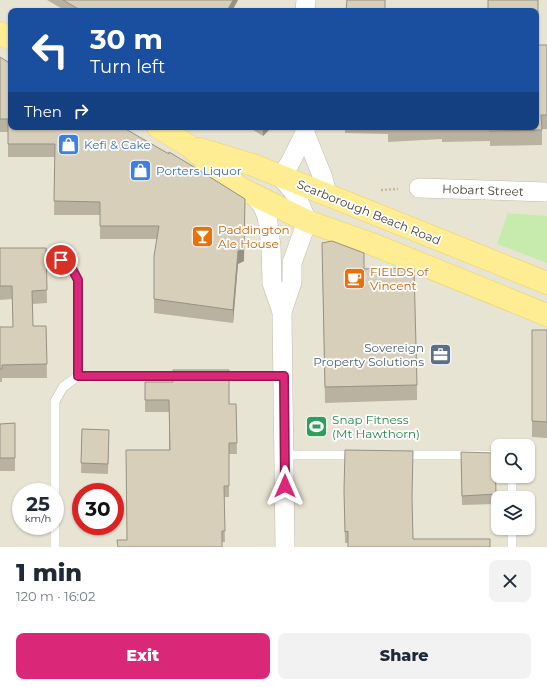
<!DOCTYPE html>
<html lang="en">
<head>
<meta charset="utf-8">
<style>
  :root { --surface:#fff; --page:#f2f2f3; --text:#1f2937; --muted:#747a83; --accent:#db2777 }
  body { margin:0; font-family:Montserrat,sans-serif; background:var(--page); color:var(--text); height:100vh; display:flex; flex-direction:column; font-size:15px; white-space:nowrap }
  * { box-sizing:border-box; margin:0 }
  p { font-size:13px; color:var(--muted) }
  .icon { flex:none; width:22px; height:22px; fill:none; stroke:currentColor; stroke-width:2; stroke-linecap:round; stroke-linejoin:round }
  .map { position:relative; height:547px; overflow:hidden }
  .sheet { display:flex; flex-direction:column; background:var(--surface); flex:1 }
  .sheet>* { flex:none }
  .hud { position:absolute; left:8px; top:8px; width:531px; height:122px; border-radius:8px; box-shadow:0 1px 3px #0004; background:#1a4fa0; color:#fff; overflow:hidden }
  .tools { position:absolute; left:491px; top:439px; display:grid; gap:8px }
  .tools a { display:grid; place-items:center; width:44px; height:44px; border-radius:8px; background:var(--surface); box-shadow:0 1px 3px #0004; font-size:20px }
  .speed { position:absolute; left:12px; top:483px; display:flex; gap:8px; font-size:20px; font-weight:700; text-align:center }
  .speed>* { display:grid; place-content:center; width:52px; height:52px; border-radius:50%; background:var(--surface); box-shadow:0 1px 3px #0004; line-height:1 }
  .speed small { font-size:10px; font-weight:400 }
  .speed .limit { border:6px solid #d22; background:#fff; color:#111 }
  .pin { position:absolute; display:grid; place-items:center; width:34px; height:34px; color:#fff; margin:-17px; border:2px solid #fff; border-radius:50%; box-shadow:0 1px 4px #0007 }
  .me { position:absolute; width:44px; margin:-22px; rotate:0deg; stroke-linejoin:round; filter:drop-shadow(0 0 3px #0008) }
  .turn { display:flex; align-items:center; gap:14px; height:84px; padding:0 16px; font-size:18px }
  .turn .icon { width:52px; height:52px; stroke-width:2.5 }
  .turn b { display:block; font-size:28px; line-height:34px }
  .then { display:flex; align-items:center; height:38px; padding:0 16px; background:#0003; gap:8px; font-size:15px }
  .round { display:grid; place-items:center; flex:none; width:42px; height:42px; border-radius:8px; background:var(--page) }
  .overview { display:flex; align-items:center; justify-content:space-between; height:68px; padding:0 16px }
  h1 { font-size:24px; font-weight:800; line-height:30px }
  .cta { display:flex; gap:8px; margin-top:auto; padding:8px 16px }
  .cta a { flex:1; height:46px; border-radius:8px; background:var(--accent); color:#fff; font-size:16px; font-weight:800; line-height:46px; text-align:center }
  .cta a+a { background:var(--page); color:var(--text) }
  .map>svg:first-child { display:block }
  .residential { fill:#e8e4d3; fill-rule:evenodd }
  .green { fill:#c7ebac }
  .lines { fill:none; stroke-linecap:round; stroke-linejoin:round }
  .service-casing { stroke:#c0bba8; stroke-width:10 }
  .minor-casing { stroke:#c0bba8; stroke-width:20 }
  .primary-casing { stroke:#ecd25c; stroke-width:23 }
  .path { stroke:#c3b998; stroke-width:2.5; stroke-dasharray:2 2; stroke-linecap:butt }
  .service { stroke:#fff; stroke-width:9 }
  .minor { stroke:#fff; stroke-width:19 }
  .primary { stroke:#ffed94; stroke-width:22 }
  .wall { fill:#b9b2a0 }
  .shaded-wall { fill:#969182 }
  .building { fill:#d7cfba; stroke:#969182 }
  .route-casing { stroke:#8e194d; stroke-width:10 }
  .route { stroke:#db2777; stroke-width:7 }
  .labels { text-anchor:middle; dominant-baseline:central; stroke-width:3.5; stroke-linejoin:round; paint-order:stroke }
  .shop-label { font-size:12px; fill:#366cbe; stroke:#fff; text-anchor:start }
  .street-label { font-size:12px; fill:#474235; stroke:#fff }
  .food-label { font-size:12px; fill:#c56008; stroke:#fff; text-anchor:start }
  .service-label { font-size:12px; fill:#4e5e75; stroke:#fff; text-anchor:end }
  .leisure-label { font-size:12px; fill:#27864d; stroke:#fff; text-anchor:start }
</style>
</head>
<body>
<div class="map">
<svg width="547" height="547" viewBox="0 0 547 547">
  <rect width="100%" height="100%" fill="#f4f1e6"/>
  <path class="residential" d="M0,0H547V547H0ZM11,11H536V127H11ZM498,446H528V476H498ZM21,492H55V526H21ZM81,492H115V526H81ZM498,498H528V528H498Z"/>
  <polygon class="green" points="508,213 547,216 547,263 497,244"/>
  <g class="lines">
    <defs>
      <g id="service">
        <polyline points="35,255 52,255 71,265 78,280 78,376"/>
        <polyline points="217,376 284,376"/>
        <polyline points="285,455 357,455"/>
        <polyline points="402,455 493,455 498,457"/>
        <polyline points="512,476 512,498"/>
        <polyline points="512,528 512,547"/>
        <polyline points="55,547 55,401 63,387 78,376 184,376"/>
      </g>
      <g id="minor">
        <polyline points="305,11 306,0"/>
        <polyline points="305,127 305,133 323,178 327,195"/>
        <polyline points="419,188 547,192"/>
        <polyline points="253,195 262,205 267,216 271,246 272,283 282,312 285,547"/>
        <polyline points="282,312 292,282 292,263 307,221 296,195 281,177 290,163 305,133"/>
      </g>
      <g id="primary">
        <polyline points="0,33 11,39"/>
        <polyline points="158,127 189,146 240,188 307,221 372,244 547,315"/>
        <polyline points="200,149 253,165 547,283"/>
      </g>
    </defs>
    <use href="#service" class="service-casing"/>
    <use href="#minor" class="minor-casing"/>
    <use href="#primary" class="primary-casing"/>
    <polyline class="path" points="381,190 398,189"/>
    <use href="#service" class="service"/>
    <use href="#minor" class="minor"/>
    <use href="#primary" class="primary"/>
  </g>
  <g class="wall">
    <polygon points="47,0 238,0 232,11 66,11"/>
    <polygon points="538,45 547,45 547,129 542,129 542,145 490,146 490,141 442,142 442,139 388,142 388,134 345,133 345,127 536,127"/>
    <polygon points="0,57 122,127 244,261 238,264 233,323 154,313 154,256 157,239 100,239 100,215 54,215 55,157 8,157 8,132 0,132"/>
    <polygon points="248,127 272,127 263,136"/>
    <polygon points="322,243 364,269 417,385 417,400 325,403"/>
    <polygon points="0,248 46,248 47,303 32,304 33,326 46,326 47,378 2,378 2,382 0,382 0,327 13,327 12,299 0,300"/>
    <polygon points="532,330 547,330 547,438 532,437"/>
    <polygon points="145,382 229,404 236,404 237,454 229,454 229,497 224,497 225,542 127,540 169,450 169,412 145,412"/>
    <polygon points="15,423 15,471 0,471 0,424"/>
    <polygon points="82,429 109,430 108,474 81,473"/>
    <polygon points="461,461 496,494 496,504 462,505"/>
    <polygon points="413,462 348,543 345,543 344,491"/>
  </g>
  <g class="shaded-wall">
    <polygon points="233,0 238,0 232,11 227,11"/>
    <polygon points="263,127 272,127 263,136"/>
    <polygon points="245,199 244,261 238,264 233,323 233,310 238,251"/>
  </g>
  <g class="building">
    <polygon points="63,0 233,0 227,11 82,11"/>
    <polygon points="347,0 385,0 385,11 346,11"/>
    <polygon points="488,0 538,0 538,45 547,45 547,115 541,115 542,130 490,131 490,127 536,127 536,11 488,11"/>
    <polygon points="0,57 11,64 11,127 122,127 169,154 169,152 194,167 245,199 244,248 238,251 233,310 154,299 154,256 159,226 100,226 100,202 54,201 55,144 8,144 8,119 0,119"/>
    <polygon points="332,241 364,253 364,269 414,268 417,385 325,387 322,243"/>
    <polygon points="0,248 46,248 47,290 32,291 33,326 46,326 47,364 2,365 2,369 0,369 0,327 13,327 12,286 0,286"/>
    <polygon points="532,330 547,330 547,422 532,421"/>
    <polygon points="173,370 229,370 229,404 236,404 237,443 229,443 229,486 224,486 225,531 222,531 222,547 118,547 117,540 127,540 126,450 170,450 169,400 145,400 145,382 173,382"/>
    <polygon points="15,423 15,458 0,458 0,424"/>
    <polygon points="82,429 109,430 108,464 81,463"/>
    <polygon points="345,450 413,451 412,497 413,539 490,539 490,547 348,547 348,531 345,532 344,491"/>
    <polygon points="461,452 495,453 496,494 462,496"/>
  </g>
  <g class="lines">
    <defs>
      <polyline id="route" points="61,260 70,265 78,280 78,376 284,376 285,486"/>
    </defs>
    <use href="#route" class="route-casing"/>
    <use href="#route" class="route"/>
  </g>
  <defs>
    <symbol id="shop-square" viewBox="-11 -11 22 22"><rect x="-9" y="-9" width="18" height="18" rx="4" fill="#3f7fe0" stroke="#fff"/><path d="M-5-2.5h2.3a2.7 3.5 0 0 1 5.4 0H5L5.5 6h-11ZM-1.5-2.5h3a1.5 2.3 0 0 0-3 0Z" fill="#fff"/></symbol>
    <symbol id="bar-square" viewBox="-11 -11 22 22"><rect x="-9" y="-9" width="18" height="18" rx="4" fill="#e8710a" stroke="#fff"/><path d="M-6-5H6L.8 .8V4.5H3.5V6h-7V4.5H-.8V.8Z" fill="#fff"/></symbol>
    <symbol id="cafe-square" viewBox="-11 -11 22 22"><rect x="-9" y="-9" width="18" height="18" rx="4" fill="#e8710a" stroke="#fff"/><path d="M-5.5-4.5H6V0H3Q3 3.5 0 3.5H-2.5Q-5.5 3.5-5.5 0ZM3-3.2v2h1.7v-2ZM-6 4.5H4V6H-6Z" fill="#fff"/></symbol>
    <symbol id="office-square" viewBox="-11 -11 22 22"><rect x="-9" y="-9" width="18" height="18" rx="4" fill="#5c6f8a" stroke="#fff"/><path d="M-6-3h4V-5.5h4V-3h4V5H-6ZM-1-4.5V-3h2v-1.5ZM-6 0V1H6V0Z" fill="#fff"/></symbol>
    <symbol id="stadium-square" viewBox="-11 -11 22 22"><rect x="-9" y="-9" width="18" height="18" rx="4" fill="#2e9e5b" stroke="#fff"/><path d="M0-5a6.5 5 0 1 0 0 10a6.5 5 0 1 0 0-10ZM-3.5-1.8h7v3.6h-7Z" fill="#fff"/></symbol>
  </defs>
  <g fill-rule="evenodd">
    <use href="#shop-square" x="56" y="132" width="25" height="25"/>
    <use href="#shop-square" x="128" y="158" width="25" height="25"/>
    <use href="#bar-square" x="190" y="224" width="25" height="25"/>
    <use href="#cafe-square" x="342" y="266" width="25" height="25"/>
    <use href="#office-square" x="428" y="342" width="25" height="25"/>
    <use href="#stadium-square" x="304" y="414" width="25" height="25"/>
  </g>
  <g class="labels">
    <g class="shop-label">
      <text x="84" y="144">Kefi &amp; Cake</text>
      <text x="156" y="170">Porters Liquor</text>
    </g>
    <g class="street-label">
      <text transform="translate(483 190) rotate(2)">Hobart Street</text>
      <text transform="translate(369 212) rotate(22)">Scarborough Beach Road</text>
    </g>
    <g class="food-label">
      <text x="218" y="229">Paddington<tspan x="218" dy="14">Ale House</tspan></text>
      <text x="370" y="271">FIELDS of<tspan x="370" dy="14">Vincent</tspan></text>
    </g>
    <g class="service-label">
      <text x="424" y="347">Sovereign<tspan x="424" dy="14">Property Solutions</tspan></text>
    </g>
    <g class="leisure-label">
      <text x="332" y="419">Snap Fitness<tspan x="332" dy="14">(Mt Hawthorn)</tspan></text>
    </g>
  </g>
</svg>
<div class="tools">
<a><svg class="icon" aria-label="search" viewBox="0 0 24 24"><circle cx="10" cy="10" r="6"/><path d="M15 15l6 6"/></svg></a>
<a><svg class="icon" aria-label="layers" viewBox="0 0 24 24"><path d="M12 4l9 5-9 5-9-5zM3 14l9 5 9-5"/></svg></a>
</div>
<div class="speed"><div>25<small>km/h</small></div><div class="limit">30</div></div>
<div class="pin" style="left:61px;top:260px;background:#d93025"><svg class="icon" aria-label="arrive" viewBox="0 0 24 24"><path d="M6 21V4h12l-3 4 3 4H6"/></svg></div>
<svg class="me" style="left:285px;top:486px" viewBox="-20 -20 40 40"><path d="M0-17L14 15 0 8-14 15z" fill="#db2777" stroke="#fff" stroke-width="4"/></svg>
<div class="hud">
<div class="turn"><svg class="icon" aria-label="left" viewBox="0 0 24 24"><path d="M17 20v-9H6M10 6l-5 5 5 5"/></svg><div><b>30 m</b>Turn left</div></div>
<div class="then">Then<svg class="icon" aria-label="right" viewBox="0 0 24 24"><path d="M7 20v-9h11M14 6l5 5-5 5"/></svg></div>
</div>
</div>
<section class="sheet">
<div class="overview"><div><h1>1 min</h1><p>120 m · 16:02</p></div><a class="round"><svg class="icon" aria-label="close" viewBox="0 0 24 24"><path d="M6 6l12 12M18 6L6 18"/></svg></a></div>
<div class="cta"><a>Exit</a><a>Share</a></div>
</section>
</body>
</html>
